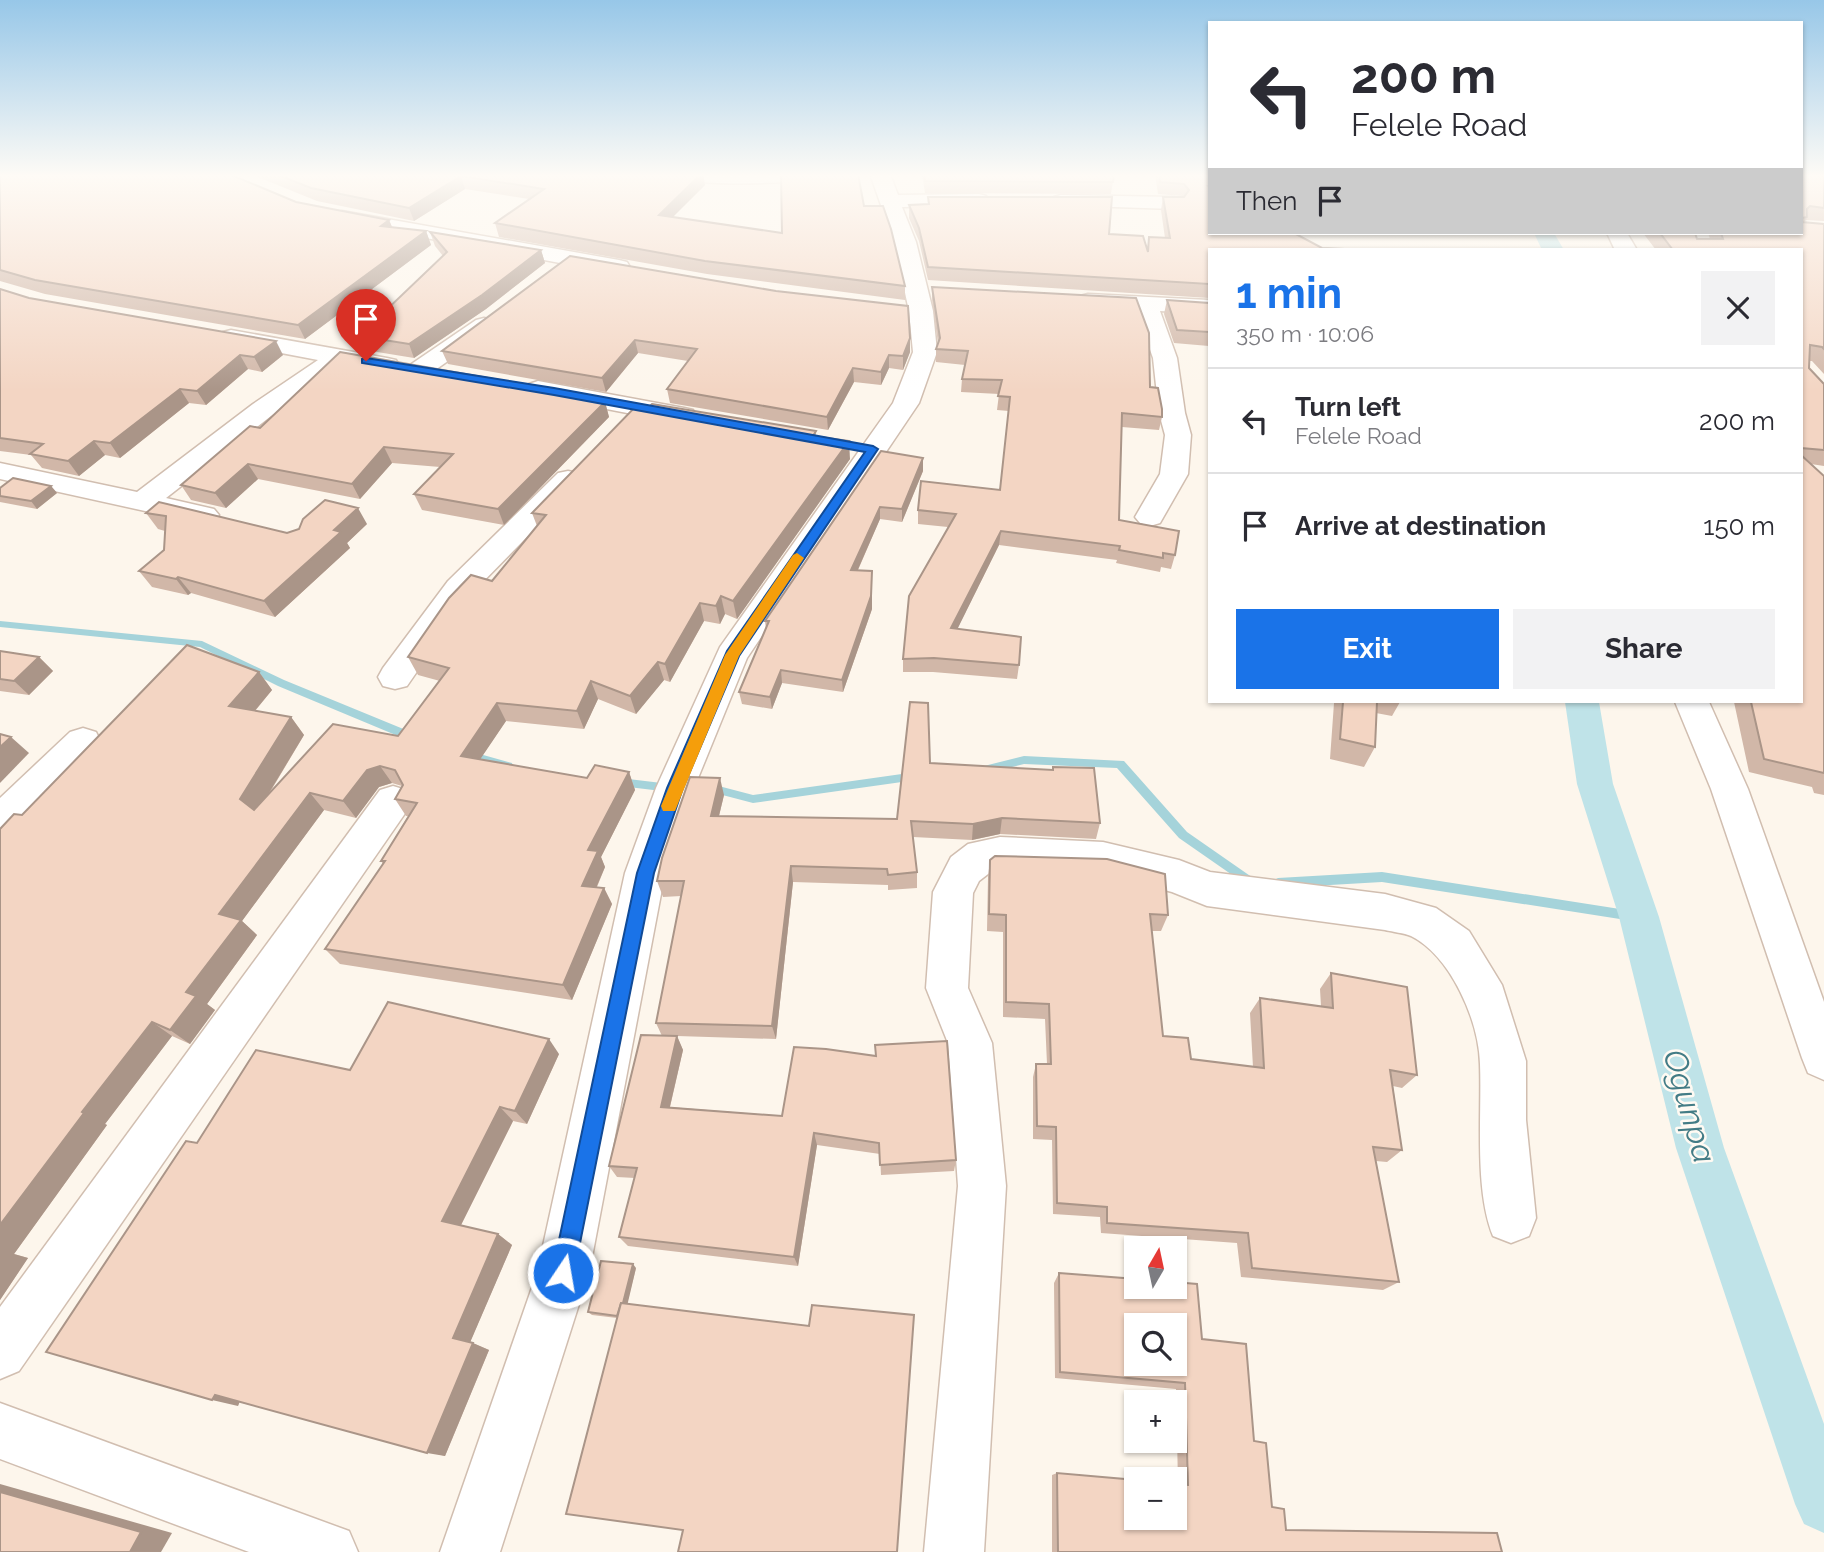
<!DOCTYPE html>
<html lang="en">
<head>
<meta charset="utf-8">
<style>
  :root { --surface:#fff; --page:#f2f2f3; --text:#2b2b33; --muted:#7c7c81; --line:#e1e1e2; --accent:#1a73e8 }
  body { margin:0; font-family:Raleway,sans-serif; background:var(--page); color:var(--text); height:100vh; display:flex; flex-direction:column; font-size:26px; white-space:nowrap }
  * { box-sizing:border-box; margin:0 }
  p { font-size:23px; color:var(--muted) }
  .icon { flex:none; width:38px; height:38px; fill:none; stroke:currentColor; stroke-width:2; stroke-linecap:round; stroke-linejoin:round }
  .map { position:relative; flex:1; overflow:hidden }
  .sheet { position:absolute; left:1208px; top:248px; width:595px; height:455px; display:flex; flex-direction:column; background:var(--surface); border-radius:0px; box-shadow:0 2px 5px #0004 }
  .sheet>* { flex:none }
  .banner { position:absolute; left:1208px; top:21px; width:595px; height:214px; border-radius:0px; box-shadow:0 2px 5px #0004; background:#fff; color:var(--text); overflow:hidden }
  .needle { width:46px; rotate:9deg }
  .tools { position:absolute; left:1124px; top:1236px; display:grid; gap:14px }
  .tools a { display:grid; place-items:center; width:63px; height:63px; border-radius:0px; background:var(--surface); box-shadow:0 2px 5px #0004; font-size:35px }
  .pin { position:absolute; display:grid; place-items:center; width:60px; height:60px; color:#fff; margin:-72px -30px; border-radius:50% 50% 50% 0; rotate:-45deg; box-shadow:0 0 7px #0007 }
  .pin .icon { rotate:45deg }
  .me { position:absolute; width:77px; margin:-38px; rotate:12deg; stroke-linejoin:round; filter:drop-shadow(0 0 5px #0008) }
  .turn { display:flex; align-items:center; gap:24px; height:147px; padding:0 28px; font-size:32px }
  .turn .icon { width:91px; height:91px; stroke-width:2.5 }
  .turn b { display:block; font-size:49px; line-height:60px }
  .then { display:flex; align-items:center; height:66px; padding:0 28px; background:#0003; gap:14px; font-size:26px }
  .round { display:grid; place-items:center; flex:none; width:74px; height:74px; border-radius:0px; background:var(--page) }
  .summary { display:flex; align-items:center; justify-content:space-between; height:119px; padding:0 28px }
  h1 { font-size:42px; font-weight:700; line-height:52px; color:var(--accent) }
  .cta { display:flex; gap:14px; margin-top:auto; padding:14px 28px }
  .cta a { flex:1; height:80px; border-radius:0px; background:var(--accent); color:#fff; font-size:28px; font-weight:700; line-height:80px; text-align:center }
  .cta a+a { background:var(--page); color:var(--text) }
  ul { padding:0; list-style:none }
  li { display:flex; align-items:center; gap:21px; height:105px; padding:0 28px; border-top:2px solid var(--line) }
  li div { flex:1 }
  li b { display:block; font-size:26px }
  li em { font-style:normal }
  .map>svg:first-child { display:block }
  .lines { fill:none; stroke-linecap:round; stroke-linejoin:round }
  .stream { fill:#a5d3da; fill-rule:evenodd }
  .canal { fill:#bfe3e8; fill-rule:evenodd }
  .street-casing { stroke:#d1beb0; stroke-width:3 }
  .street { fill:#fff; fill-rule:evenodd }
  .wall { fill:#d1b7a8 }
  .shaded-wall { fill:#aa9588 }
  .building { fill:#f3d5c3; stroke:#aa9588; stroke-width:2; fill-rule:evenodd }
  .route { fill:#1a73e8; stroke:#114b97; stroke-width:2 }
  .slow { fill:#f59e0b }
  .labels { text-anchor:middle; dominant-baseline:central; stroke-width:5; stroke-linejoin:round; paint-order:stroke }
  .near-water-label { font-size:32px; font-style:italic; fill:#437c86; stroke:#fffaf3 }
</style>
</head>
<body>
<div class="map">
<svg width="1824" height="1552" viewBox="0 0 1824 1552">
  <rect width="100%" height="100%" fill="#fdf6ec"/>
  <g class="lines">
    <g class="stream">
      <polygon points="0,621 202,641 284,680 418,735 419,738 418,741 410,741 278,686 200,647 0,627"/>
      <polygon points="469,751 512,763 513,766 512,769 508,770 465,758 464,755 465,752"/>
      <polygon points="1024,756 1124,761 1187,832 1256,880 1258,883 1256,886 1252,888 1248,886 1179,838 1117,768 1024,764 984,774 980,773 979,770 980,767"/>
      <polygon points="916,772 920,773 921,776 920,779 916,780 753,803 711,792 707,791 706,788 707,785 711,784 753,795"/>
      <polygon points="620,778 670,784 674,785 675,788 674,791 670,792 620,786 616,785 615,782 616,779"/>
      <polygon points="1382,872 1639,912 1643,913 1645,917 1643,921 1639,922 1382,882 1278,888 1274,886 1272,883 1274,880 1278,878"/>
    </g>
    <g class="canal">
      <polygon points="1534,233 1554,233 1564,250 1542,250"/>
      <polygon points="1565,702 1599,702 1613,784 1659,917 1724,1148 1824,1424 1824,1533 1804,1524 1795,1504 1676,1148 1619,917 1577,784"/>
    </g>
    <defs>
      <g id="street">
        <path d="M677,174H832L822,180C798,181 690,190 677,174Z"/>
        <polygon points="870,174 890,174 898,195 979,194 986,196 989,200 986,204 979,206 902,207 916,242 933,311 937,352 919,403 747,658 694,788 665,873 589,1273 500,1552 440,1552 537,1273 625,873 656,788 720,647 893,403 913,352 909,311 894,242"/>
        <polygon points="1061,195 1174,197 1181,199 1184,203 1181,207 1174,209 1054,205 1051,201 1054,197"/>
        <polygon points="342,211 619,260 627,262 630,267 627,272 619,274 335,221 332,217 335,213"/>
        <polygon points="1607,233 1627,233 1637,250 1615,250"/>
        <polygon points="1088,294 1209,300 1209,314 1160,311 1177,358 1185,413 1191,435 1188,474 1160,523 1150,526 1140,523 1135,517 1160,474 1165,435 1159,413 1153,358 1136,310 1080,306 1077,301 1080,296"/>
        <polygon points="484,318 492,320 496,325 492,330 428,375 419,377 410,375 407,370 410,365 476,320"/>
        <polygon points="231,330 387,358 396,360 399,365 396,370 387,372 344,365 271,416 166,498 214,509 219,515 214,521 204,524 0,479 0,463 137,492 253,404 318,360 223,342 219,337 223,332"/>
        <polygon points="538,381 684,408 693,410 697,416 693,422 684,424 529,394 525,389 529,384"/>
        <polygon points="568,471 578,473 582,479 578,485 470,595 407,686 395,689 383,686 378,677 383,668 448,581 558,473"/>
        <polygon points="1675,702 1709,702 1748,789 1824,1002 1824,1080 1808,1073 1802,1058 1711,789"/>
        <polygon points="83,728 96,732 101,742 96,752 13,833 0,838 0,798 70,732"/>
        <polygon points="393,786 406,790 412,801 406,812 19,1371 0,1379 0,1307 380,790"/>
        <path d="M1000,837L1103,842L1179,860L1210,872L1385,894L1436,908L1469,931L1502,985L1526,1061V1120L1536,1218L1529,1236L1511,1243L1493,1236C1474,1189 1482,1115 1480,1064C1479,1021 1451,956 1411,936C1404,933 1393,932 1385,930L1207,906L1172,892L1103,874L992,871L979,881L973,893L968,988L992,1043L1006,1186L984,1552H924L958,1186L948,1043L926,988L933,892L951,857L968,844Z"/>
        <polygon points="0,1403 349,1531 358,1552 249,1552 0,1459"/>
      </g>
    </defs>
    <use href="#street" class="street-casing"/>
    <use href="#street" class="street"/>
  </g>
  <g class="wall">
    <polygon points="0,174 296,202 389,220 392,227 426,231 431,245 305,339 45,294 0,281"/>
    <polygon points="250,174 703,174 705,185 672,217 782,233 864,206 905,286 905,300 707,274 499,237 495,223 529,199 465,189 414,221 317,201"/>
    <polygon points="922,174 1114,174 1111,194 925,193"/>
    <polygon points="1155,174 1209,174 1209,298 928,280 919,241 909,218 909,205 928,204 928,197 1109,234 1147,249 1149,237 1165,238 1161,210 1163,197 1182,196 1158,194"/>
    <polygon points="1801,174 1824,174 1824,221 1806,220 1804,222 1824,224 1824,374 1812,361 1809,361 1809,368 1824,384 1824,466 1811,464 1824,476 1824,795 1814,793 1812,787 1749,772 1734,702 1801,702 1801,250 1656,250 1643,233 1695,233 1697,239 1710,239 1708,233 1801,233"/>
    <polygon points="430,232 541,250 545,263 486,309 414,358 365,350 359,336 443,256 435,246"/>
    <polygon points="570,256 910,338 910,352 903,370 889,368 881,385 854,382 828,430 670,403 667,389 688,361 638,353 606,392 448,364 442,351"/>
    <polygon points="932,287 1150,387 1162,417 1159,430 1122,427 1119,520 1175,555 1171,569 1161,567 1160,572 1116,563 1117,560 999,545 957,629 1019,665 1017,679 933,672 903,672 903,659 948,527 918,524 918,510 1000,490 1009,411 997,410 999,394 961,392 962,379 965,365 936,362 936,349 938,343 932,300"/>
    <polygon points="0,289 29,298 283,355 262,372 248,369 206,405 189,403 120,458 105,455 79,476 42,468 31,455 0,451"/>
    <polygon points="1167,300 1209,303 1209,346 1174,343 1164,314"/>
    <polygon points="588,399 605,402 609,417 504,525 422,510 414,494 440,467 392,463 360,499 258,479 226,508 191,500 181,485 260,428"/>
    <polygon points="816,431 816,436 850,459 737,619 725,614 720,624 704,621 670,682 664,680 636,714 598,699 584,729 506,721 480,759 587,778 629,772 635,790 601,857 605,867 597,887 604,888 612,904 572,1000 340,964 325,949 383,864 381,861 408,816 406,816 395,799 402,786 392,783 379,787 356,818 324,810 242,921 257,935 207,1004 215,1010 190,1044 172,1036 105,1124 107,1125 14,1254 28,1258 0,1300 0,829 259,672 272,690 255,711 291,717 304,735 269,794 398,736 440,681 418,675 408,657 492,581 537,526 532,513"/>
    <polygon points="923,458 923,471 902,522 880,519 858,570 872,571 872,609 843,692 782,683 772,709 742,704 739,692 766,629 765,621"/>
    <polygon points="51,486 57,493 37,509 0,502 0,488"/>
    <polygon points="146,513 287,533 367,524 347,543 350,548 275,617 191,593 188,595 152,587 139,571 164,550 165,531 158,529"/>
    <polygon points="0,651 39,657 53,671 29,695 0,691"/>
    <polygon points="1330,702 1400,702 1392,716 1376,713 1375,747 1364,767 1330,759 1334,703"/>
    <polygon points="930,763 1052,770 1053,767 1100,823 1096,839 1000,834 972,840 913,837 917,872 917,888 888,890 888,885 793,882 776,1039 677,1036 683,1050 670,1107 782,1116 956,1160 954,1171 881,1175 880,1154 817,1145 798,1266 628,1246 619,1237 635,1178 617,1177 609,1166 662,1036 656,1023 681,896 663,897 657,881 724,795 719,816 897,819"/>
    <polygon points="990,860 1168,915 1161,931 1152,931 1163,1036 1191,1059 1253,1067 1250,1013 1260,998 1321,1006 1320,989 1331,973 1417,1075 1402,1088 1393,1086 1402,1150 1387,1162 1376,1161 1399,1282 1383,1290 1241,1277 1237,1243 1101,1233 1100,1217 1053,1214 1052,1140 1033,1139 1033,1077 1036,1064 1047,1064 1045,1019 1003,1017 1003,932 987,931 988,877"/>
    <polygon points="559,1054 527,1124 513,1121 461,1225 498,1234 512,1245 470,1342 489,1350 445,1456 239,1402 238,1406 197,1143 350,1070"/>
    <polygon points="636,1268 627,1304 683,1530 617,1318 592,1315 588,1312"/>
    <polygon points="1059,1273 1202,1339 1254,1441 1272,1507 1286,1530 1502,1552 1052,1552 1052,1475 1057,1473 1178,1484 1176,1389 1055,1378 1054,1283"/>
  </g>
  <g class="shaded-wall">
    <polygon points="701,174 703,174 705,185 661,229 659,215"/>
    <polygon points="461,176 465,189 414,221 409,208"/>
    <polygon points="389,220 395,234 381,226"/>
    <polygon points="426,231 431,245 305,339 298,325"/>
    <polygon points="541,250 545,263 486,309 414,358 409,344"/>
    <polygon points="910,338 910,352 903,370 903,356"/>
    <polygon points="635,340 638,353 606,392 602,378"/>
    <polygon points="276,341 283,355 262,372 254,357"/>
    <polygon points="240,355 248,369 206,405 197,391"/>
    <polygon points="889,355 889,368 881,385 881,372"/>
    <polygon points="853,368 854,382 828,430 827,417"/>
    <polygon points="180,389 189,403 120,458 110,443"/>
    <polygon points="605,402 609,417 504,525 498,509"/>
    <polygon points="94,441 105,455 79,476 68,461"/>
    <polygon points="849,441 850,459 737,619 733,601"/>
    <polygon points="384,447 392,463 360,499 352,484"/>
    <polygon points="923,458 923,471 902,522 902,509"/>
    <polygon points="248,464 258,479 226,508 215,493"/>
    <polygon points="51,486 57,493 37,509 31,501"/>
    <polygon points="880,507 880,519 852,583 851,570"/>
    <polygon points="358,508 367,524 347,543 350,548 275,617 264,601 334,530"/>
    <polygon points="1001,531 999,545 951,642 951,628"/>
    <polygon points="872,571 872,609 843,692 842,680"/>
    <polygon points="178,577 191,593 188,595 176,579"/>
    <polygon points="721,596 725,614 720,624 716,606"/>
    <polygon points="700,603 704,621 670,682 665,664"/>
    <polygon points="39,657 53,671 29,695 14,681"/>
    <polygon points="658,662 664,680 636,714 630,696"/>
    <polygon points="781,670 782,683 772,709 770,697"/>
    <polygon points="259,672 272,690 244,724 229,706"/>
    <polygon points="591,681 598,699 584,729 577,711"/>
    <polygon points="497,703 506,721 471,773 461,756"/>
    <polygon points="291,717 304,735 255,816 240,799"/>
    <polygon points="11,737 29,753 0,783 0,747"/>
    <polygon points="380,766 392,783 379,787 356,818 343,801 367,770"/>
    <polygon points="629,772 635,790 601,857 605,867 590,902 582,886 588,850"/>
    <polygon points="720,778 724,795 715,832 711,816"/>
    <polygon points="310,793 324,810 242,921 257,935 207,1004 215,1010 190,1044 170,1030 219,914"/>
    <polygon points="1002,818 1000,834 972,840 973,824"/>
    <polygon points="791,866 793,882 776,1039 772,1026"/>
    <polygon points="604,888 612,904 572,1000 563,985"/>
    <polygon points="152,1022 172,1036 105,1124 107,1125 14,1254 28,1258 0,1300 0,1225 82,1112"/>
    <polygon points="677,1036 683,1050 667,1119 661,1107"/>
    <polygon points="549,1039 559,1054 527,1124 515,1111"/>
    <polygon points="500,1107 513,1121 458,1231 442,1221"/>
    <polygon points="814,1133 817,1145 798,1266 794,1257"/>
    <polygon points="498,1234 512,1245 469,1345 453,1338"/>
    <polygon points="633,1264 636,1268 624,1319 620,1316"/>
    <polygon points="473,1343 489,1350 445,1456 427,1453"/>
    <polygon points="215,1395 240,1401 238,1406 212,1400"/>
    <polygon points="0,1484 172,1533 161,1552 130,1552 0,1492"/>
  </g>
  <g class="building">
    <polygon points="0,174 229,174 296,202 389,220 381,226 426,231 298,325 35,280 0,270"/>
    <polygon points="276,174 701,174 659,215 782,233 781,174 858,174 864,206 883,206 891,229 905,286 705,261 495,223 544,189 461,176 409,208 311,188"/>
    <polygon points="924,174 1114,174 1113,182 925,181"/>
    <polygon points="1159,174 1209,174 1209,186 1208,186 1209,187 1209,233 1294,233 1322,248 1368,250 1209,250 1209,284 928,267 919,228 909,205 929,204 928,197 1112,197 1109,234 1143,236 1148,252 1149,237 1170,238 1163,197 1184,197 1189,190 1184,184 1160,182"/>
    <polygon points="1801,174 1824,174 1824,208 1810,206 1807,209 1807,217 1802,218 1802,222 1824,224 1824,349 1822,347 1810,345 1809,368 1824,384 1824,450 1801,448 1801,250 1673,250 1660,233 1695,233 1697,239 1723,239 1721,233 1801,233"/>
    <polygon points="430,232 541,250 482,295 409,344 359,336 447,252"/>
    <polygon points="570,256 776,291 908,306 910,338 903,356 889,355 881,372 853,368 827,417 667,389 697,349 635,340 602,378 442,351"/>
    <polygon points="932,287 1136,298 1149,333 1150,387 1158,388 1162,409 1162,417 1122,413 1119,520 1179,531 1175,555 1163,553 1163,558 1119,550 1120,546 1001,531 951,628 1021,637 1019,665 934,658 903,659 909,596 956,514 918,510 921,481 1000,490 1010,397 998,396 1002,380 962,379 968,351 936,349 940,338"/>
    <polygon points="0,289 29,298 276,341 254,357 240,355 197,391 180,389 110,443 94,441 68,461 30,454 43,444 0,438"/>
    <polygon points="1167,300 1209,303 1209,332 1177,330"/>
    <polygon points="340,352 586,395 583,398 605,402 498,509 414,494 453,454 384,447 352,484 248,464 215,493 181,485 250,426 260,428"/>
    <polygon points="652,404 816,431 813,436 849,441 733,601 721,596 716,606 700,603 665,664 658,662 630,696 591,681 577,711 497,703 461,756 587,778 595,765 629,772 588,850 598,851 582,886 604,888 563,985 325,949 385,861 381,861 417,803 395,799 403,785 395,770 380,766 367,770 343,801 310,793 219,914 241,920 186,992 196,996 170,1030 152,1022 82,1112 84,1113 0,1225 0,829 14,814 22,815 187,645 259,672 229,706 291,717 240,799 254,810 333,724 398,736 449,668 408,657 449,598 471,575 492,581 546,515 532,513 637,405 649,407"/>
    <polygon points="881,451 923,458 902,509 880,507 851,570 872,571 871,596 842,680 781,670 770,697 739,692 769,621 765,621"/>
    <polygon points="1801,455 1824,476 1824,773 1764,759 1751,702 1801,702"/>
    <polygon points="13,478 51,486 31,501 0,496 0,488"/>
    <polygon points="325,500 358,508 334,530 341,532 264,601 178,577 176,579 139,571 164,550 166,516 146,513 159,502 287,533 299,529 303,519"/>
    <polygon points="0,651 39,657 14,681 0,679"/>
    <polygon points="910,702 928,703 930,763 1053,770 1053,767 1094,768 1100,823 1002,818 973,824 911,821 917,872 888,875 887,869 791,866 772,1026 656,1023 684,881 657,881 662,858 690,777 720,778 711,816 897,819"/>
    <polygon points="1343,702 1377,702 1375,747 1340,739"/>
    <polygon points="0,734 11,737 0,747"/>
    <polygon points="995,856 1107,859 1165,874 1168,915 1150,914 1163,1036 1188,1038 1191,1059 1264,1068 1260,998 1333,1008 1331,973 1407,987 1417,1075 1390,1070 1402,1150 1373,1147 1399,1282 1252,1268 1248,1233 1107,1223 1107,1207 1057,1203 1056,1127 1037,1126 1036,1064 1051,1064 1049,1004 1006,1002 1006,915 989,914 990,860"/>
    <polygon points="388,1002 549,1039 515,1111 500,1107 442,1221 498,1234 453,1338 473,1343 427,1453 215,1395 212,1400 46,1352 186,1141 197,1143 256,1050 350,1070"/>
    <polygon points="641,1035 677,1036 661,1107 782,1116 794,1047 826,1049 876,1056 875,1045 947,1041 956,1160 880,1165 879,1143 814,1133 794,1257 619,1237 637,1168 609,1166"/>
    <polygon points="601,1261 633,1264 623,1303 621,1303 617,1316 588,1312"/>
    <path d="M1059,1273L1136,1279V1286H1174V1282L1197,1284L1202,1339L1246,1344L1254,1441L1266,1443L1272,1507L1284,1509L1286,1530L1497,1533L1502,1552H1058L1057,1473L1136,1480V1517H1174V1484L1188,1485L1185,1383L1060,1372ZM1136,1325H1174V1363H1136Z"/>
    <polygon points="621,1303 809,1326 812,1305 914,1315 897,1552 678,1552 683,1530 566,1514"/>
    <polygon points="0,1492 141,1532 130,1552 0,1552"/>
  </g>
  <linearGradient id="sky" x2="0" y2="1"><stop stop-color="#97c7e8"/><stop offset="0.45" stop-color="#fefbf6"/><stop offset="1" stop-color="#fefbf6" stop-opacity="0"/></linearGradient>
  <rect width="1824" height="391" fill="url(#sky)"/>
  <polygon class="route" points="366,358 554,388 873,446 878,449 739,656 683,788 654,873 574,1273 571,1281 563,1285 555,1281 552,1273 637,873 667,788 727,651 865,452 554,395 362,363 362,359"/>
  <polygon class="slow" points="797,553 804,558 739,656 675,811 663,811 661,806 725,655 793,555"/>
  <g class="labels">
    <g class="near-water-label">
      <text transform="translate(1690 1106) rotate(74)">Ogunpa</text>
    </g>
  </g>
</svg>
<div class="tools">
<a><svg class="needle" viewBox="-14 -14 28 28"><path d="M0-13l5 13h-10z" fill="#e53935"/><path d="M0 13l5-13h-10z" fill="#7c7c81"/></svg></a>
<a><svg class="icon" aria-label="search" viewBox="0 0 24 24"><circle cx="10" cy="10" r="6"/><path d="M15 15l6 6"/></svg></a>
<a>+</a>
<a>−</a>
</div>
<div class="pin" style="left:366px;top:361px;background:#d93025"><svg class="icon" aria-label="arrive" viewBox="0 0 24 24"><path d="M6 21V4h12l-3 4 3 4H6"/></svg></div>
<svg class="me" style="left:563px;top:1273px" viewBox="-20 -20 40 40"><circle r="17" fill="#1a73e8" stroke="#fff" stroke-width="3"/><path d="M0-11L8 9 0 5-8 9z" fill="#fff"/></svg>
<div class="banner">
<div class="turn"><svg class="icon" aria-label="left" viewBox="0 0 24 24"><path d="M17 20v-9H6M10 6l-5 5 5 5"/></svg><div><b>200 m</b>Felele Road</div></div>
<div class="then">Then<svg class="icon" aria-label="arrive" viewBox="0 0 24 24"><path d="M6 21V4h12l-3 4 3 4H6"/></svg></div>
</div>
<section class="sheet">
<div class="summary"><div><h1>1 min</h1><p>350 m · 10:06</p></div><a class="round"><svg class="icon" aria-label="close" viewBox="0 0 24 24"><path d="M6 6l12 12M18 6L6 18"/></svg></a></div>
<ul>
<li><svg class="icon" aria-label="left" viewBox="0 0 24 24"><path d="M17 20v-9H6M10 6l-5 5 5 5"/></svg><div><b>Turn left</b><p>Felele Road</p></div><em>200 m</em></li>
<li><svg class="icon" aria-label="arrive" viewBox="0 0 24 24"><path d="M6 21V4h12l-3 4 3 4H6"/></svg><div><b>Arrive at destination</b></div><em>150 m</em></li>
</ul>
<div class="cta"><a>Exit</a><a>Share</a></div>
</section>
</div>
</body>
</html>
